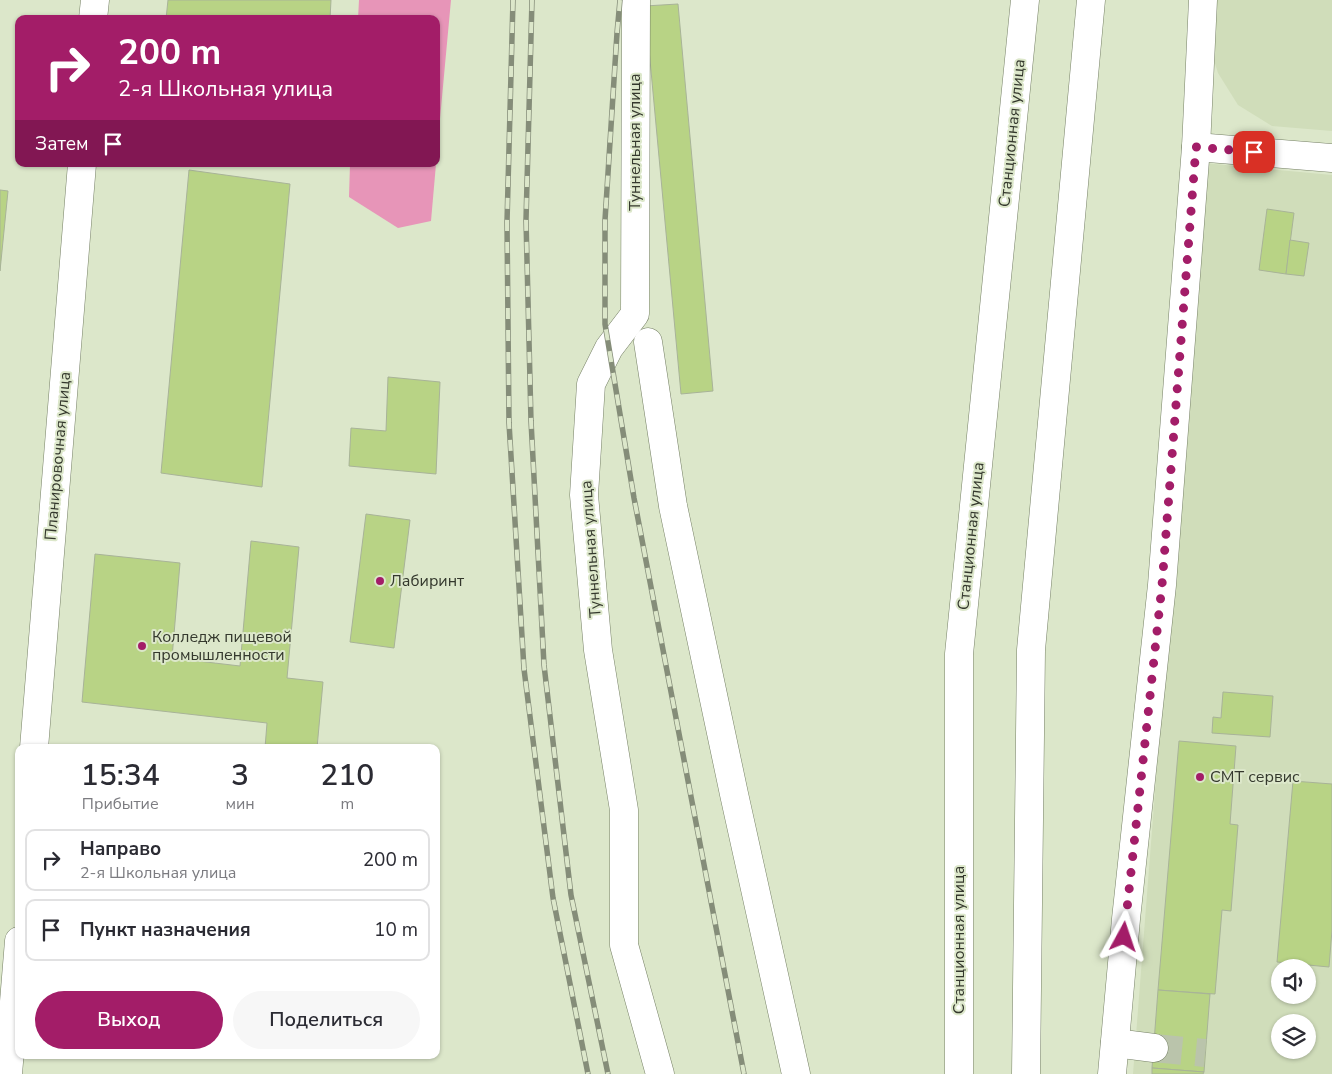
<!DOCTYPE html>
<html lang="ru">
<head>
<meta charset="utf-8">
<style>
  :root { --surface:#fff; --page:#f7f7f7; --text:#2b2b33; --muted:#7c7c81; --line:#e1e1e2; --accent:#a31d68 }
  body { margin:0; font-family:"Nunito Sans",sans-serif; background:var(--page); color:var(--text); height:100vh; display:flex; flex-direction:column; font-size:19px; white-space:nowrap }
  * { box-sizing:border-box; margin:0 }
  p { font-size:16px; color:var(--muted) }
  .icon { flex:none; width:28px; height:28px; fill:none; stroke:currentColor; stroke-width:2; stroke-linecap:round; stroke-linejoin:round }
  .map { position:relative; flex:1; overflow:hidden }
  .details { position:absolute; left:15px; top:744px; width:425px; height:315px; display:flex; flex-direction:column; background:var(--surface); border-radius:10px; box-shadow:0 1px 4px #0004 }
  .details>* { flex:none }
  .hud { position:absolute; left:15px; top:15px; width:425px; height:152px; border-radius:10px; box-shadow:0 1px 4px #0004; background:#a31d68; color:#fff; overflow:hidden }
  .tools { position:absolute; left:1271px; top:959px; display:grid; gap:10px }
  .tools a { display:grid; place-items:center; width:45px; height:45px; border-radius:50%; background:var(--surface); box-shadow:0 1px 4px #0004; font-size:25px }
  .pin { position:absolute; display:grid; place-items:center; width:42px; height:42px; color:#fff; margin:-21px; border-radius:10px; box-shadow:0 2px 8px #0006 }
  .me { position:absolute; width:55px; margin:-28px; rotate:5deg; stroke-linejoin:round; filter:drop-shadow(0 0 4px #0008) }
  .turn { display:flex; align-items:center; gap:18px; height:105px; padding:0 20px; font-size:22px }
  .turn .icon { width:65px; height:65px; stroke-width:2.5 }
  .turn b { display:block; font-size:35px; line-height:42px }
  .then { display:flex; align-items:center; height:48px; padding:0 20px; background:#0003; gap:10px; font-size:19px }
  .eta { display:flex; justify-content:space-evenly; align-items:center; height:85px; text-align:center }
  .eta b { font-size:30px; font-weight:600; line-height:35px }
  .cta { display:flex; gap:10px; margin-top:auto; padding:10px 20px }
  .cta a { flex:1; height:58px; border-radius:30px; background:var(--accent); color:#fff; font-size:20px; font-weight:600; line-height:58px; text-align:center }
  .cta a+a { background:var(--page); color:var(--text) }
  ul { padding:0; list-style:none }
  li { display:flex; align-items:center; gap:15px; height:62px; margin:0 10px 8px; padding:0 10px; border:2px solid var(--line); border-radius:10px }
  li div { flex:1 }
  li b { display:block; font-size:19px }
  li em { font-style:normal }
  .map>svg:first-child { display:block }
  .built { fill:#d0ddba; fill-rule:evenodd }
  .forest { fill:#e795b8 }
  .building { fill:#b8d385; stroke:#a8b398 }
  .lines { fill:none; stroke-linecap:round; stroke-linejoin:round }
  .minor-tunnel { stroke:#bac4ab; stroke-width:28; stroke-dasharray:28 14; stroke-linecap:butt }
  .minor-casing { stroke:#768066; stroke-width:29 }
  .major-casing { stroke:#768066; stroke-width:29 }
  .minor { stroke:#fff; stroke-width:28 }
  .major { stroke:#fff; stroke-width:28 }
  .rail-casing { stroke:#858d79; stroke-width:5.5 }
  .rail { stroke:#dce7ca; stroke-width:4; stroke-dasharray:11; stroke-linecap:butt }
  .route { stroke:#a31d68; stroke-width:9; stroke-dasharray:0 16.2 }
  .poi-dot { fill:#a31d68; stroke:#dce7ca; stroke-width:2 }
  .labels { text-anchor:middle; dominant-baseline:central; stroke-width:4; stroke-linejoin:round; paint-order:stroke }
  .street-label { font-size:16px; fill:#34382d; stroke:#dce7ca }
  .poi-label { font-size:16px; fill:#34382d; stroke:#dce7ca; text-anchor:start }
</style>
</head>
<body>
<div class="map">
<svg width="1332" height="1074" viewBox="0 0 1332 1074">
  <rect width="100%" height="100%" fill="#dce7ca"/>
  <g class="built">
    <polygon points="1209,0 1332,0 1332,131 1272,126 1238,105 1218,73 1206,35"/>
    <path d="M1204,163L1332,175V1074H1133ZM1280,968H1308V995H1280ZM1280,1022H1308V1050H1280Z"/>
  </g>
  <g class="forest">
    <polygon points="359,0 451,0 436,162 436,19 358,19"/>
    <polygon points="350,164 436,164 431,221 398,228 349,197"/>
  </g>
  <g class="building">
    <polygon points="168,0 331,0 330,19 166,19"/>
    <polygon points="678,4 713,391 681,394 645,6"/>
    <polygon points="189,170 290,184 262,487 161,473"/>
    <polygon points="0,190 8,191 0,271"/>
    <polygon points="1267,209 1294,213 1286,274 1259,270"/>
    <polygon points="1290,240 1309,243 1304,276 1286,274"/>
    <polygon points="388,377 440,382 436,474 349,466 351,428 386,431"/>
    <polygon points="366,514 410,520 394,648 350,642"/>
    <polygon points="251,541 299,547 287,678 323,682 317,748 265,748 267,723 82,702 95,554 180,563 172,658 240,666"/>
    <polygon points="1223,692 1273,696 1270,737 1212,733 1213,717 1221,718"/>
    <polygon points="1179,741 1236,746 1230,824 1238,825 1231,911 1222,910 1215,994 1158,990"/>
    <polygon points="1293,781 1332,784 1332,930 1329,967 1277,962"/>
    <polygon points="1158,990 1210,994 1204,1072 1152,1068"/>
    <polygon points="1152,1068 1204,1072 1203,1074 1152,1074"/>
  </g>
  <g class="lines">
    <polyline class="minor-tunnel" points="1154,1048 1205,1053"/>
    <defs>
      <g id="minor">
        <polyline points="636,0 635,314 609,348 591,384 584,495 598,650 624,810 624,945 660,1074"/>
        <polyline points="93,19 95,0"/>
        <polyline points="1196,147 1332,158"/>
        <polyline points="648,342 673,506 734,794 796,1074"/>
        <polyline points="34,748 82,164"/>
        <polyline points="1115,1043 1154,1048"/>
        <polyline points="8,1074 19,941"/>
        <polyline points="1112,1074 1126,919 1162,585 1196,147 1203,0"/>
      </g>
      <g id="major">
        <polyline points="959,1074 959,654 1025,0"/>
        <polyline points="1026,1074 1031,650 1091,0"/>
      </g>
    </defs>
    <use href="#minor" class="minor-casing"/>
    <use href="#major" class="major-casing"/>
    <use href="#minor" class="minor"/>
    <use href="#major" class="major"/>
    <defs>
      <g id="rail">
        <polyline points="513,0 507,222 509,423 524,669 553,898 588,1074"/>
        <polyline points="532,0 526,220 531,421 544,665 571,895 608,1074"/>
        <polyline points="620,0 617,33 605,220 605,324 634,498 744,1074"/>
      </g>
    </defs>
    <use href="#rail" class="rail-casing"/>
    <use href="#rail" class="rail"/>
  </g>
  <g class="lines">
    <polyline class="route" points="1124,937 1162,585 1196,147 1254,152"/>
  </g>
  <g class="poi-dot">
    <circle cx="380" cy="581" r="5"/>
    <circle cx="142" cy="646" r="5"/>
    <circle cx="1200" cy="777" r="5"/>
  </g>
  <g class="labels">
    <g class="street-label">
      <text transform="translate(1012 133) rotate(-84)">Станционная улица</text>
      <text transform="translate(635 142) rotate(-90)">Туннельная улица</text>
      <text transform="translate(58 456) rotate(-85)">Планировочная улица</text>
      <text transform="translate(971 536) rotate(-84)">Станционная улица</text>
      <text transform="translate(591 549) rotate(-94)">Туннельная улица</text>
      <text transform="translate(959 940) rotate(-90)">Станционная улица</text>
    </g>
    <g class="poi-label">
      <text x="390" y="581">Лабиринт</text>
      <text x="152" y="637">Колледж пищевой<tspan x="152" dy="18">промышленности</tspan></text>
      <text x="1210" y="777">СМТ сервис</text>
    </g>
  </g>
</svg>
<div class="tools">
<a><svg class="icon" aria-label="sound" viewBox="0 0 24 24"><path d="M4 9h4l5-4v14l-5-4H4zM17 9q2 3 0 6"/></svg></a>
<a><svg class="icon" aria-label="layers" viewBox="0 0 24 24"><path d="M12 4l9 5-9 5-9-5zM3 14l9 5 9-5"/></svg></a>
</div>
<div class="pin" style="left:1254px;top:152px;background:#d93025"><svg class="icon" aria-label="arrive" viewBox="0 0 24 24"><path d="M6 21V4h12l-3 4 3 4H6"/></svg></div>
<svg class="me" style="left:1124px;top:937px" viewBox="-20 -20 40 40"><path d="M0-17L14 15 0 8-14 15z" fill="#a31d68" stroke="#fff" stroke-width="4"/></svg>
<div class="hud">
<div class="turn"><svg class="icon" aria-label="right" viewBox="0 0 24 24"><path d="M7 20v-9h11M14 6l5 5-5 5"/></svg><div><b>200 m</b>2-я Школьная улица</div></div>
<div class="then">Затем<svg class="icon" aria-label="arrive" viewBox="0 0 24 24"><path d="M6 21V4h12l-3 4 3 4H6"/></svg></div>
</div>
<section class="details">
<div class="eta">
<div><b>15:34</b><p>Прибытие</p></div>
<div><b>3</b><p>мин</p></div>
<div><b>210</b><p>m</p></div>
</div>
<ul>
<li><svg class="icon" aria-label="right" viewBox="0 0 24 24"><path d="M7 20v-9h11M14 6l5 5-5 5"/></svg><div><b>Направо</b><p>2-я Школьная улица</p></div><em>200 m</em></li>
<li><svg class="icon" aria-label="arrive" viewBox="0 0 24 24"><path d="M6 21V4h12l-3 4 3 4H6"/></svg><div><b>Пункт назначения</b></div><em>10 m</em></li>
</ul>
<div class="cta"><a>Выход</a><a>Поделиться</a></div>
</section>
</div>
</body>
</html>
